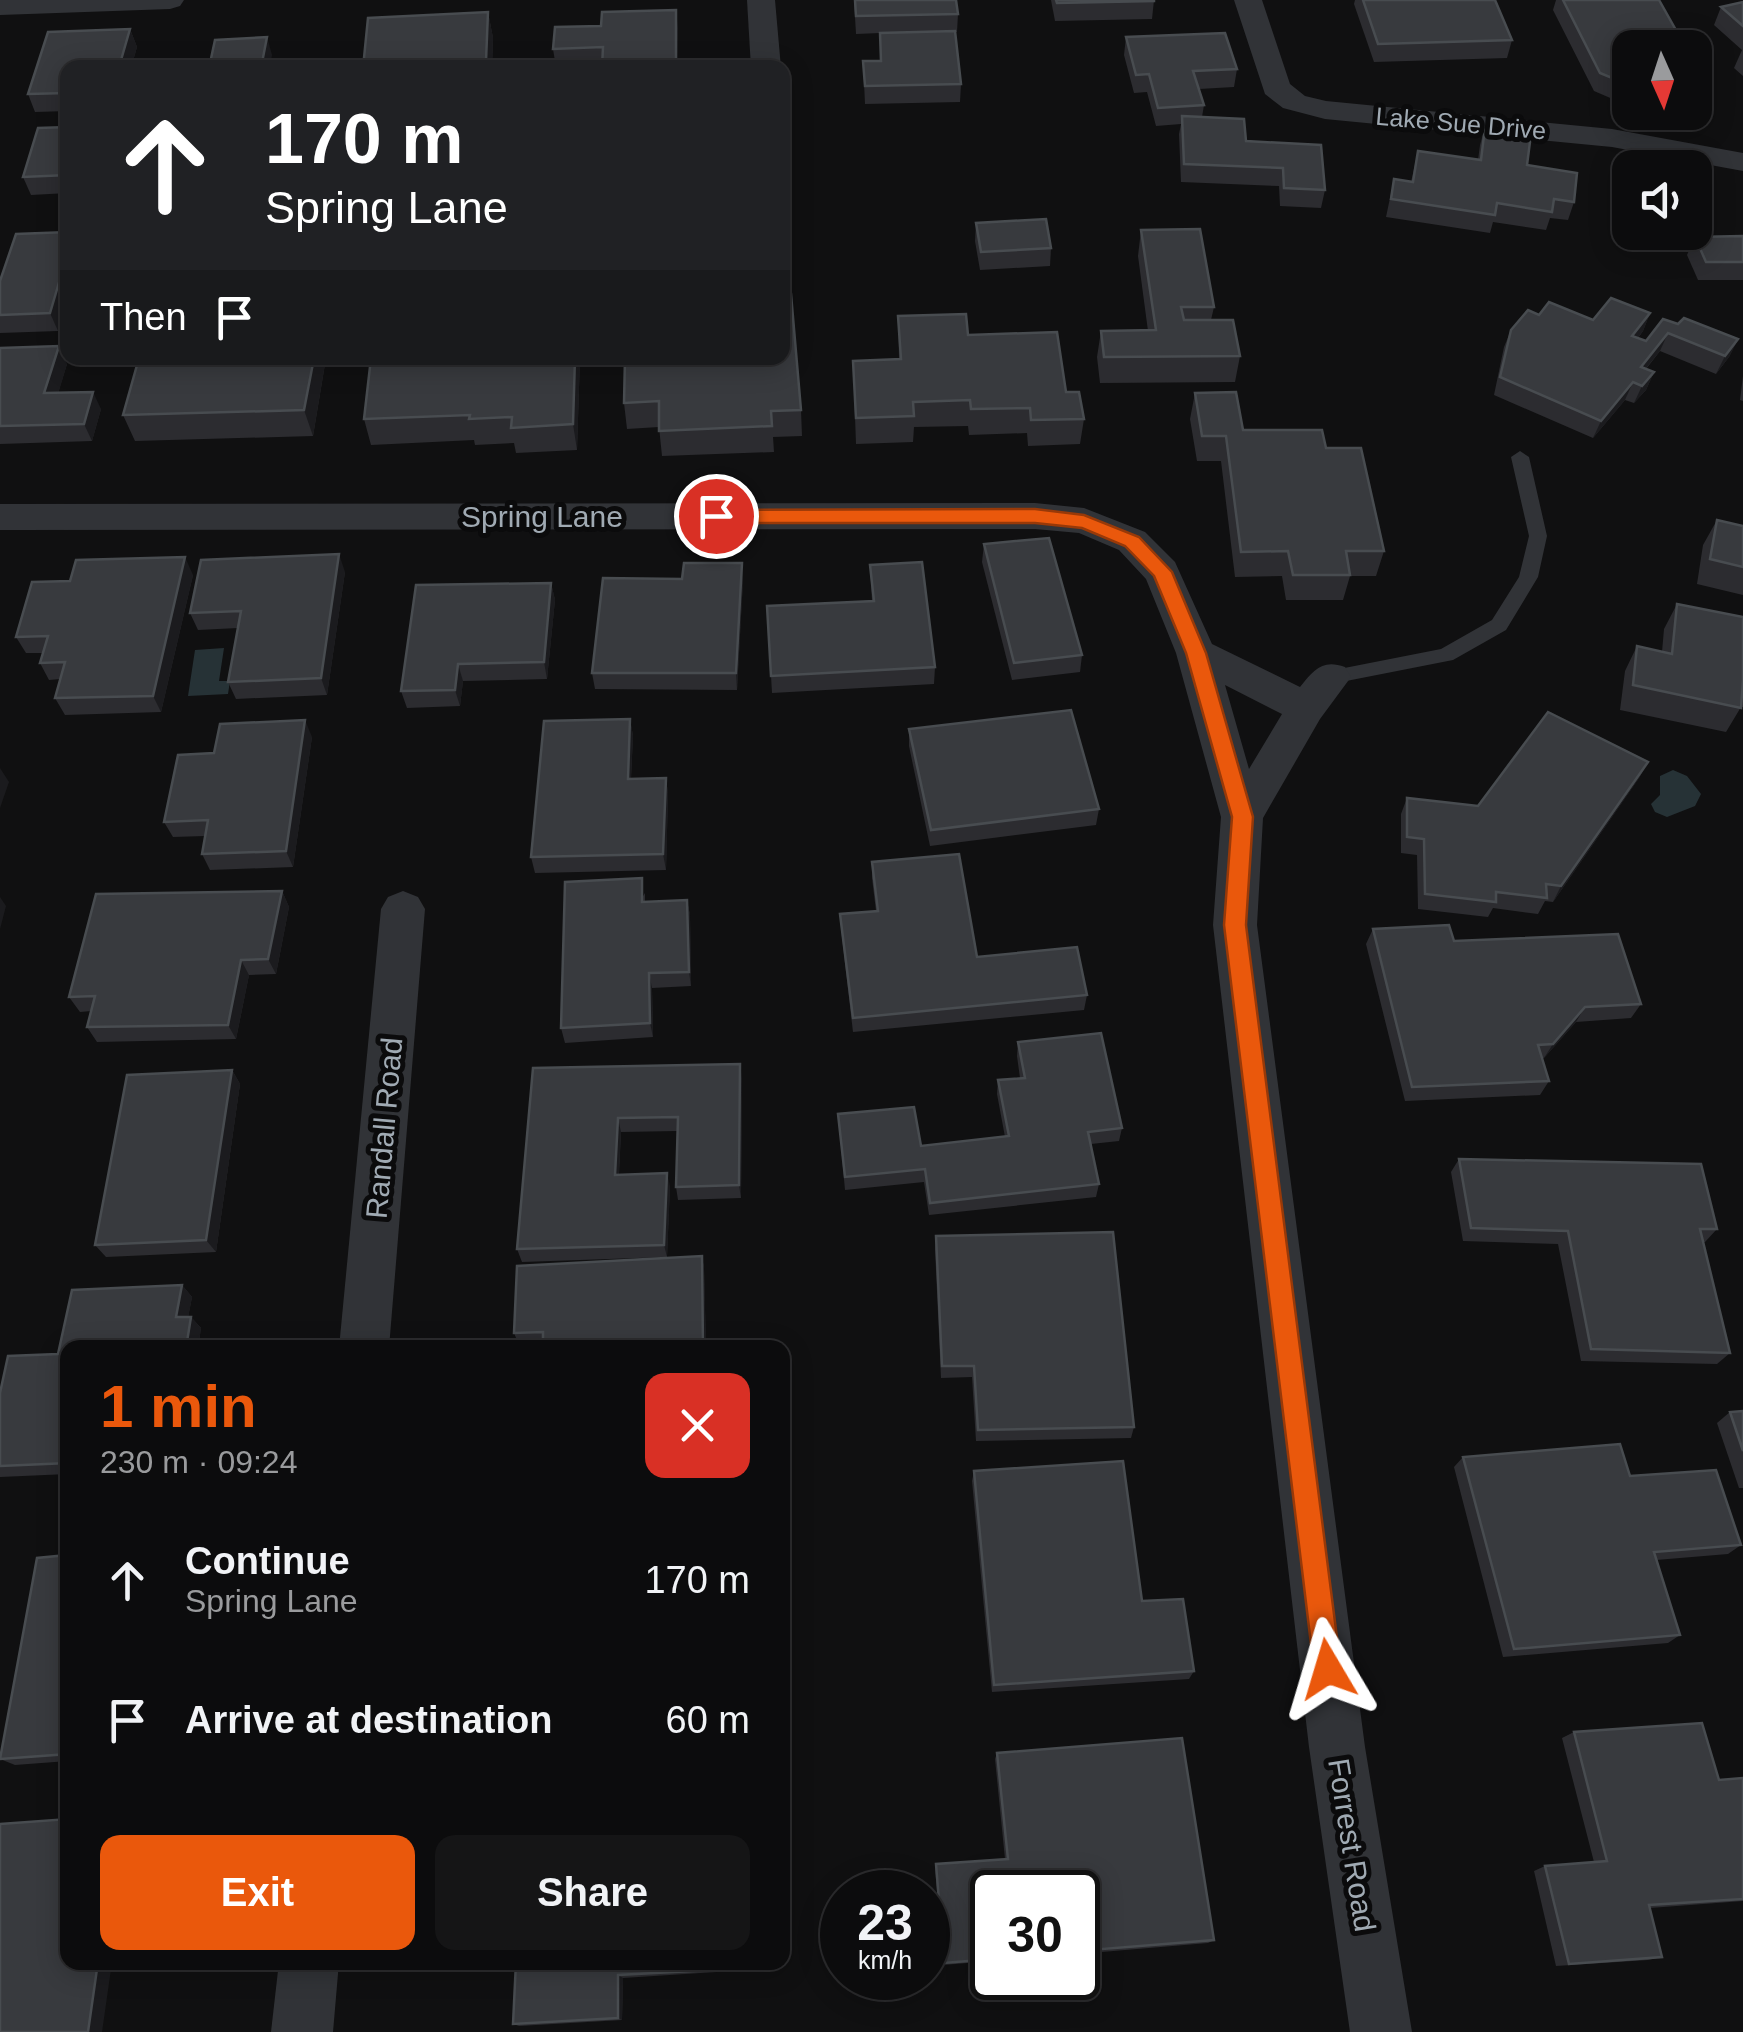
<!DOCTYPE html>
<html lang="en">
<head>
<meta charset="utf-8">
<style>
  :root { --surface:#0c0c0d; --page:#151516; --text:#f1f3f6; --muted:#9a9b9d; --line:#2c2c2e; --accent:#ea580c }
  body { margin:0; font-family:Helvetica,sans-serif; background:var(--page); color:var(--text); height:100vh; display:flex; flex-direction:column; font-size:38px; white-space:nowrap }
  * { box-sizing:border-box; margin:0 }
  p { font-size:32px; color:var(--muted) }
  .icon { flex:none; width:55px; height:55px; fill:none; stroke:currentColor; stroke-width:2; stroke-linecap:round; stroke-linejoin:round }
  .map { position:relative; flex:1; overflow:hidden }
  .drawer { position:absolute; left:60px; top:1340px; width:730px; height:630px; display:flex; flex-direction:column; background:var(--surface); border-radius:20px; box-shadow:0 5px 25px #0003,0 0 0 2px var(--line) }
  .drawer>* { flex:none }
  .hud { position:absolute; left:60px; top:60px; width:730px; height:305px; border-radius:20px; box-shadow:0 5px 25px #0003,0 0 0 2px var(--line); background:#202124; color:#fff; overflow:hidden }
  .needle { width:65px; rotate:177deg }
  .tools { position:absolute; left:1612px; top:30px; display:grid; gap:20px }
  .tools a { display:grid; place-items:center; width:100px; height:100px; border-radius:20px; background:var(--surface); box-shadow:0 5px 25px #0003,0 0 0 2px var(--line); font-size:50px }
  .speed { position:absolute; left:820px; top:1870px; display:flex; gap:20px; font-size:50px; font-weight:700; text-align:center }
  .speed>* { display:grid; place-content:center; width:130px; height:130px; border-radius:50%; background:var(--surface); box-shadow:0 5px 25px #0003,0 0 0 2px var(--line); line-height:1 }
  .speed small { font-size:25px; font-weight:400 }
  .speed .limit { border:5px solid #111; border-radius:15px; background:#fff; color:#111 }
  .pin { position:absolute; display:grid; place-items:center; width:85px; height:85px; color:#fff; margin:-42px; border:5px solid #fff; border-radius:50%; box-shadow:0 2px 10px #0007 }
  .me { position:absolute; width:110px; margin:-55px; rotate:353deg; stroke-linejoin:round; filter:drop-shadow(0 0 8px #0008) }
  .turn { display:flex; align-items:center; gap:35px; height:210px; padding:0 40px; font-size:45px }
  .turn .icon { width:130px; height:130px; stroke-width:2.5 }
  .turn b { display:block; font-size:70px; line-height:85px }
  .then { display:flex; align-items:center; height:95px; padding:0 40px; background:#0003; gap:20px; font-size:38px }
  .round { display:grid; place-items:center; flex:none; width:105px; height:105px; border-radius:20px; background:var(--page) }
  .head { display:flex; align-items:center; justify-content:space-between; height:170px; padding:0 40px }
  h1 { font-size:60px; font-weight:600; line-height:75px; color:var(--accent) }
  .button { display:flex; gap:20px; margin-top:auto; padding:20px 40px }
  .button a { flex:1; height:115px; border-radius:20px; background:var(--accent); color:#fff; font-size:40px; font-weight:600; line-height:115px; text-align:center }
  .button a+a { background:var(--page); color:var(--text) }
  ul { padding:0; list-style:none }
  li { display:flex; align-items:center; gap:30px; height:140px; padding:0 40px }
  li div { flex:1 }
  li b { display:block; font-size:38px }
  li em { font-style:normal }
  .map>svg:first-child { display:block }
  .water { fill:#263236 }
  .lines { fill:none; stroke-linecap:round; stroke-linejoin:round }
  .service { fill:#313337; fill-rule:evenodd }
  .minor { fill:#313337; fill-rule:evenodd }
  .wall { fill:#2c2c30 }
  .shaded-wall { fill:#1b1b1e }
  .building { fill:#383a3e; stroke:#484c50; stroke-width:2.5 }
  .route { fill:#ea580c; stroke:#983908; stroke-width:2.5 }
  .labels { text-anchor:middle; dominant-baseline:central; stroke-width:10; stroke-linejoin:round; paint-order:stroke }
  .far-street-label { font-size:25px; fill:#a0aab3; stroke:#0b0b0c }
  .street-label { font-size:30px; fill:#a0aab3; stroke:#0b0b0c }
</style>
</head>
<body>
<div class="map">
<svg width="1743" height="2032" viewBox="0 0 1743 2032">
  <rect width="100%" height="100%" fill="#101011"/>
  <g class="water">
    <polygon points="224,648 219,681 230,681 228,694 188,696 195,650"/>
    <polygon points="1673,770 1687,776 1701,794 1695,806 1667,817 1655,812 1651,804 1660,795 1660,776"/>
  </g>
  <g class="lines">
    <polygon class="service" points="1520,451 1529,457 1547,536 1538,577 1506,630 1453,660 1331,684 1324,682 1321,677 1324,672 1441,649 1492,620 1519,577 1529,536 1511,457"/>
    <g class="minor">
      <polygon points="0,0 184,0 180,6 170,9 0,15"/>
      <polygon points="747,0 775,0 781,68 751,68"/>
      <polygon points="1234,0 1262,0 1290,84 1305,96 1326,101 1612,129 1743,153 1743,171 1612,147 1325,119 1283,108 1265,94"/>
      <path d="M1035,503L1084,508L1145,532L1175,562L1212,644L1300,687C1314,670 1322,659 1345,667L1351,677L1320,719L1263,818L1257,925L1365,1747L1412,2032H1350L1309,1747L1213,925L1221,817L1176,653L1146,579L1119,550L1079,533L1035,529L0,530V504ZM1225,685L1282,714L1249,769Z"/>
      <polygon points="403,891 418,897 425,909 389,1348 339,1348 381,909 388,897"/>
      <polygon points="279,1962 339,1962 333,2032 271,2032"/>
    </g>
  </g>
  <g class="wall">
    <polygon points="854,0 956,0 958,14 957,32 955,32 961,84 960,102 865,104 863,61 880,61 880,33 856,34"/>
    <polygon points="1051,0 1154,0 1152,19 1055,21"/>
    <polygon points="1355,0 1495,0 1512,40 1507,58 1374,62 1354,4"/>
    <polygon points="1556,0 1659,0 1630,48 1630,103 1622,103 1594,91 1553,10"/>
    <polygon points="1743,2 1743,76 1734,68 1742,50 1714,25 1721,7"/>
    <polygon points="488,12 493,38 492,68 363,68"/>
    <polygon points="678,28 602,65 556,67 553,49"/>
    <polygon points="130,29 137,47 131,68 68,68 68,111 35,112 28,94 48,32"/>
    <polygon points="1126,37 1237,69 1234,87 1199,89 1204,105 1202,117 1246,141 1325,190 1321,208 1280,206 1279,186 1181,182 1179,134 1181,124 1156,126 1147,92 1134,93 1124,55"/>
    <polygon points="1695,64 1705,82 1698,100 1695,100"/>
    <polygon points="68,127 68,193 31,195 23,177"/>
    <polygon points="1485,127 1527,165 1574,202 1568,220 1550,218 1546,230 1493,222 1490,233 1386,217 1394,179 1411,182 1418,151 1478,160 1480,145"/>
    <polygon points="976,223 1051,248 1050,266 980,270 975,241"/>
    <polygon points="1141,230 1214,307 1211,320 1240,356 1235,382 1100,383 1097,357 1101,331 1148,331 1138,256"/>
    <polygon points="68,232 58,331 0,333 0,281"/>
    <polygon points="1743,236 1743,280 1698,280 1687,255 1695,237"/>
    <polygon points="1650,313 1643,331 1638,338 1646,341 1678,324 1738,339 1729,357 1716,374 1660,351 1646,369 1654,372 1646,390 1634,403 1625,400 1593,438 1494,395 1504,347 1511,330"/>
    <polygon points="898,316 968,335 1066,392 1084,419 1080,444 1028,446 1027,433 969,435 968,426 914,427 913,442 856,444 853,361 899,359"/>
    <polygon points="0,348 67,364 58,393 101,409 92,441 0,444"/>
    <polygon points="139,358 326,358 313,436 135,441 123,415"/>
    <polygon points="580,358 577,450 516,453 514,443 475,445 474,440 371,445 364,419"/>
    <polygon points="625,358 801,410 802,436 773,437 774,452 662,456 659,427 627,429 624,403"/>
    <polygon points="1743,376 1743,401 1740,400"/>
    <polygon points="1195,393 1243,430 1326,448 1384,551 1376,576 1350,576 1343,600 1286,600 1282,576 1235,577 1221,461 1197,461 1190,419"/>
    <polygon points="1717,520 1743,526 1743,595 1697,584 1703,545"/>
    <polygon points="984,544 1082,655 1080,672 1012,680 982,562"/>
    <polygon points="870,565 935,667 934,684 772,693 767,606 872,601"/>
    <polygon points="345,572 327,695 236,699 228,682 238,628 198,630 190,613"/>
    <polygon points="193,575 161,712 65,715 55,698 60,679 49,680 40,663 43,653 26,653 16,637 70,581"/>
    <polygon points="743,580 737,690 595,689 592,673"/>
    <polygon points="551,583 555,600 547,679 463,681 460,706 407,708 401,691"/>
    <polygon points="1677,604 1743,617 1743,707 1741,707 1726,732 1620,710 1625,671 1637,646 1662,652 1664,629"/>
    <polygon points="630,719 633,736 631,779 666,778 668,794 666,870 535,873 531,857"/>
    <polygon points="909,729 1099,809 1096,825 930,846 909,746"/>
    <polygon points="312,737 293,867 210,870 202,854 205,836 173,837 164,822 214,753"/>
    <polygon points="1648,762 1639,778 1553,902 1545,901 1538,914 1493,908 1488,917 1418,909 1417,855 1401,853 1401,814 1407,798 1478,806"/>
    <polygon points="872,862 977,957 1087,995 1084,1010 853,1032 841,929 840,914 876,911 872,878"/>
    <polygon points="282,891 289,907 276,974 249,975 236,1039 97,1042 87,1027 91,1011 80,1012 69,997"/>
    <polygon points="645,893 645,902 687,900 690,915 691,986 652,988 653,1037 565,1043 561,1028"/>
    <polygon points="1373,929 1454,941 1641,1004 1631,1018 1576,1022 1544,1058 1542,1059 1549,1081 1540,1095 1405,1101 1366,944"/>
    <polygon points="1018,1042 1122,1128 1119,1141 1091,1144 1099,1184 1096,1197 929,1215 924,1182 845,1190 838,1114 921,1146 1005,1137 997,1094 998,1080 1020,1078 1017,1056"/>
    <polygon points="533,1068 742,1078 741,1198 678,1200 676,1187 677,1131 621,1132 619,1174 670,1186 667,1257 522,1262 517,1249"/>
    <polygon points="232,1070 240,1084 216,1252 106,1257 95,1245"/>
    <polygon points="1459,1159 1717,1229 1705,1242 1703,1242 1730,1353 1717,1364 1581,1361 1558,1244 1463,1241 1451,1172"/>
    <polygon points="936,1236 1134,1427 1131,1438 976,1441 972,1377 941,1378 935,1249"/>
    <polygon points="702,1256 704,1268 706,1348 543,1348 543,1344 519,1345 514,1333"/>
    <polygon points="182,1285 192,1297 188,1317 191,1317 201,1328 198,1348 68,1348 68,1474 0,1477 0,1393 8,1356 58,1354 72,1290"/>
    <polygon points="1743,1411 1743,1488 1739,1488 1717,1423 1730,1412"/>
    <polygon points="1463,1457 1630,1476 1741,1545 1728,1554 1656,1560 1680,1635 1668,1643 1503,1657 1454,1467"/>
    <polygon points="974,1471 1142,1601 1194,1671 1189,1679 992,1692 972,1481"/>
    <polygon points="68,1555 68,1761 15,1765 0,1759"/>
    <polygon points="1574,1732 1719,1780 1743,1778 1743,1901 1650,1908 1662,1957 1648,1960 1556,1966 1534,1871 1545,1866 1594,1862 1562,1738"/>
    <polygon points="997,1753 1214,1940 1208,1943 1078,1954 1078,1892 992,1892 992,1961 943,1965 935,1868 936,1864 1005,1859 995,1759"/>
    <polygon points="516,1962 732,1962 732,1971 623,1978 622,2020 519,2026 513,2024"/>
  </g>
  <g class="shaded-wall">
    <polygon points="676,10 678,28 677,68 676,68"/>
    <polygon points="488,12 493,38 492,68 487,68 486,61"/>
    <polygon points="130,29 137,47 131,68 119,68"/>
    <polygon points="267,37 272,55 270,68 261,68"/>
    <polygon points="68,252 68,298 58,331 50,313"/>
    <polygon points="1650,313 1643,331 1625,354 1632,336"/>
    <polygon points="1668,333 1660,351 1633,384 1641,367"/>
    <polygon points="1738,339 1729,357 1716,374 1725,356"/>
    <polygon points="59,346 67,364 53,411 44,393"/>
    <polygon points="314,358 326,358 313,436 304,410"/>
    <polygon points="575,358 580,358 577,450 573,424"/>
    <polygon points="1654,372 1646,390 1634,403 1642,386"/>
    <polygon points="1633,382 1625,400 1593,438 1601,421"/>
    <polygon points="93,392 101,409 92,441 84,424"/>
    <polygon points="339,554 345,572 327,695 321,678"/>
    <polygon points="185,557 193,575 161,712 153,696"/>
    <polygon points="742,563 743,580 737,690 736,673"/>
    <polygon points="551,583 555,600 547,679 544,662"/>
    <polygon points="458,664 463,681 460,706 455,690"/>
    <polygon points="630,719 633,736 630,795 628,779"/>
    <polygon points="305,720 312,737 293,867 286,851"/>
    <polygon points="1648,762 1639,778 1553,902 1561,886"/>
    <polygon points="0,768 9,782 0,808"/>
    <polygon points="666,778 668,794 666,870 663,854"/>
    <polygon points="282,891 289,907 276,974 268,959"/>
    <polygon points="0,897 6,906 0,929"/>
    <polygon points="687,900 690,915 691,986 689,972"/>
    <polygon points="241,960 249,975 236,1039 228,1025"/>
    <polygon points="649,973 652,988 653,1037 650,1023"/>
    <polygon points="1585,1007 1576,1022 1544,1058 1553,1044"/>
    <polygon points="740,1064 742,1078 741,1198 739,1185"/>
    <polygon points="232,1070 240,1084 216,1252 206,1240"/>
    <polygon points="618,1118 621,1132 618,1188 615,1175"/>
    <polygon points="667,1173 670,1186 667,1257 664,1245"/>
    <polygon points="702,1256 704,1268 706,1348 703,1348"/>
    <polygon points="182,1285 192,1297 186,1329 176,1317"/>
    <polygon points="191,1317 201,1328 198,1348 186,1348"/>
    <polygon points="98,1962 112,1962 102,2032 88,2032"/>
    <polygon points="618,1975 623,1978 622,2020 618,2018"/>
  </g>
  <g class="building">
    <polygon points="855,0 956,0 958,14 856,16"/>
    <polygon points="1056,0 1154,0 1154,1 1057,3"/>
    <polygon points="1363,0 1495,0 1512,40 1378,44"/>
    <polygon points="1563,0 1659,0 1686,48 1630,48 1630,85 1629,85 1600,73"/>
    <polygon points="1743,2 1743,26 1721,7"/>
    <polygon points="676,10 676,68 602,68 603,47 553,49 555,27 601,26 602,12"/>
    <polygon points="488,12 486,61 465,62 465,68 363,68 368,18"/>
    <polygon points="130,29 119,67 68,68 68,93 28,94 48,32"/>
    <polygon points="955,31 961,84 865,86 863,61 881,61 880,33"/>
    <polygon points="1225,33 1237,69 1193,71 1204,105 1158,108 1149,74 1136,75 1126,37"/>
    <polygon points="267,37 261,68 209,68 215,40"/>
    <polygon points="1695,64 1705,82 1695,83"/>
    <polygon points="1182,116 1244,119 1246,141 1321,145 1325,190 1284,188 1283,168 1184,164"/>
    <polygon points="68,127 68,175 23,177 38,128"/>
    <polygon points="1485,127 1531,134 1527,165 1577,173 1574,202 1554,199 1552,212 1497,203 1495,215 1391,199 1394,179 1413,182 1418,151 1481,160"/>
    <polygon points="1046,219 1051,248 981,252 976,223"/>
    <polygon points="1200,229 1214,307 1181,307 1184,320 1233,320 1240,356 1104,357 1101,331 1156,330 1141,230"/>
    <polygon points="68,232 68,252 50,313 0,315 0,281 16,234"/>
    <polygon points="1743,236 1743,262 1706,262 1695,237"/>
    <polygon points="782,294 791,294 801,410 771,411 772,426 659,431 659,401 624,403 625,358 782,358"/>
    <polygon points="1611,298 1650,313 1632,336 1646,341 1663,319 1678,324 1684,318 1738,339 1725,356 1668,333 1641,367 1654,372 1642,386 1633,382 1601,421 1500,377 1511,330 1528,310 1539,315 1549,302 1593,320"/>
    <polygon points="966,314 968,335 1057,332 1066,392 1079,392 1084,419 1031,420 1030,408 971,409 970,400 913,402 914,416 856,418 853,361 901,359 898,316"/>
    <polygon points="59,346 44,393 93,392 84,424 0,426 0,348"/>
    <polygon points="139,358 314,358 304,410 123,415"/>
    <polygon points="371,358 575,358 573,424 511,428 512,417 469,419 470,415 364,419"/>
    <polygon points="1236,392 1243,430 1322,430 1326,448 1361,448 1384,551 1346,551 1350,575 1293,575 1288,551 1241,552 1226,436 1202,436 1195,393"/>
    <polygon points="1717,520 1743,526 1743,567 1710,559"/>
    <polygon points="1049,538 1082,655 1014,663 984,544"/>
    <polygon points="339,554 321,678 228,682 241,611 190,613 201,560"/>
    <polygon points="185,557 153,696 55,698 65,662 40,663 48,636 16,637 32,582 70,581 76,560"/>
    <polygon points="922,562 935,667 771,676 767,606 874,601 870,565"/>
    <polygon points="684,563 742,563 736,673 592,673 603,578 682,579"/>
    <polygon points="551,583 544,662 458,664 455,690 401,691 416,585"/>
    <polygon points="1677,604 1743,617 1743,680 1741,708 1633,685 1637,646 1672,654"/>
    <polygon points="1071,710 1099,809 931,830 909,729"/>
    <polygon points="1548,712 1648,762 1561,886 1546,884 1547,898 1496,892 1496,902 1425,894 1424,839 1407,837 1407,798 1478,806"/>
    <polygon points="630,719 628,779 666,778 663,854 531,857 544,721"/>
    <polygon points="305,720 286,851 202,854 208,820 164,822 178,755 214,753 220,724"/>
    <polygon points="959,854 977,957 1077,947 1087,995 853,1018 840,914 878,911 872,862"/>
    <polygon points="642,878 642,902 687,900 689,972 649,973 650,1023 561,1028 565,882"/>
    <polygon points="282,891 268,959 241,960 228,1025 87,1027 95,996 69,997 96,894"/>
    <polygon points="1449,925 1454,941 1618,934 1641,1004 1585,1007 1553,1044 1538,1045 1549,1081 1412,1087 1373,929"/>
    <polygon points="1101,1033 1122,1128 1088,1132 1099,1184 930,1203 925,1169 845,1177 838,1114 914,1107 921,1146 1009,1136 998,1080 1025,1078 1018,1042"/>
    <polygon points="740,1064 739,1185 676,1187 678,1117 618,1118 615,1175 667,1173 664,1245 517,1249 533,1068"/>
    <polygon points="232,1070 206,1240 95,1245 127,1075"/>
    <polygon points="1459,1159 1701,1164 1717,1229 1700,1229 1730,1353 1591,1349 1568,1231 1471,1228"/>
    <polygon points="1113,1232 1134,1427 978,1430 974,1366 942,1366 936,1236"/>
    <polygon points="702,1256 703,1348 543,1348 543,1332 514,1333 517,1266"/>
    <polygon points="182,1285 176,1317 191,1317 186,1348 68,1348 68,1463 0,1466 0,1393 8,1356 58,1354 72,1290"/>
    <polygon points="1743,1411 1743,1451 1730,1412"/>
    <polygon points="1620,1444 1630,1476 1716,1470 1741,1545 1654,1552 1680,1635 1514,1649 1463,1457"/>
    <polygon points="1123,1461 1142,1601 1183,1599 1194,1671 994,1685 974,1471"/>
    <polygon points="68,1555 68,1754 0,1759 37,1558"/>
    <polygon points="1702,1723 1719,1780 1743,1778 1743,1899 1649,1905 1662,1957 1569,1964 1545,1866 1607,1861 1574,1732"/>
    <polygon points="1182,1738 1214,1940 1078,1951 1078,1892 992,1892 992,1959 944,1963 936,1864 1008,1859 997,1753"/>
    <polygon points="68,1819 68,1962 98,1962 88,2032 0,2032 0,1824"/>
    <polygon points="516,1962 730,1962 730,1969 618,1975 618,2018 513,2024"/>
  </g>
  <polygon class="route" points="1035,509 1084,515 1139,537 1172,572 1206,653 1253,817 1246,925 1341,1669 1337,1679 1328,1683 1318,1679 1314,1669 1224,925 1232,817 1186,653 1154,576 1125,546 1082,528 1035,523 716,523 707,516 716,510"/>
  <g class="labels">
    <g class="far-street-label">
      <text transform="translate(1461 123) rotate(5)">Lake Sue Drive</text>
    </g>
    <g class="street-label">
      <text x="542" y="516">Spring Lane</text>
      <text transform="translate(384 1128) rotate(-85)">Randall Road</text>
      <text transform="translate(1352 1845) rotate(81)">Forrest Road</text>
    </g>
  </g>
</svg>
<div class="tools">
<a><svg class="needle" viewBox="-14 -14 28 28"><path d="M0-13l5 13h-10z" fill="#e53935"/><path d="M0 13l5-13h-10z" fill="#9a9b9d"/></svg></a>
<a><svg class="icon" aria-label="sound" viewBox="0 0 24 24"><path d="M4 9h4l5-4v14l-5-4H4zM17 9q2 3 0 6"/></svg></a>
</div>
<div class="speed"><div>23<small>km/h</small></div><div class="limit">30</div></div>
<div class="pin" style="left:716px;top:516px;background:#d93025"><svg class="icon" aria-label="arrive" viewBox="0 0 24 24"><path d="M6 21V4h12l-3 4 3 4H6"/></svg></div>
<svg class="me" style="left:1328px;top:1669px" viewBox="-20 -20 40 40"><path d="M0-17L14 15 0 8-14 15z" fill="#ea580c" stroke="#fff" stroke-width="4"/></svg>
<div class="hud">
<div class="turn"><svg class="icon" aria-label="ahead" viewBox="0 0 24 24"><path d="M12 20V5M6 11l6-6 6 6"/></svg><div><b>170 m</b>Spring Lane</div></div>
<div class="then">Then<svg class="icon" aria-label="arrive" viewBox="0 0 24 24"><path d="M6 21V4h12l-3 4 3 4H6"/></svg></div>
</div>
<section class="drawer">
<div class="head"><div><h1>1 min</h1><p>230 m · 09:24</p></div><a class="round" style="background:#d93025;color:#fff"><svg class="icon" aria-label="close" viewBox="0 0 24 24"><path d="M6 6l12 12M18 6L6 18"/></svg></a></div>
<ul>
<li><svg class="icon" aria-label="ahead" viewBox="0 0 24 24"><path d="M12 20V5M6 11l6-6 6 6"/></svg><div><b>Continue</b><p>Spring Lane</p></div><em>170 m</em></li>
<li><svg class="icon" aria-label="arrive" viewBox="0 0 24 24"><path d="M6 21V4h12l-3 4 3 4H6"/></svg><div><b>Arrive at destination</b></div><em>60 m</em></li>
</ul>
<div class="button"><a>Exit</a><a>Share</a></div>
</section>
</div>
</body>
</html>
